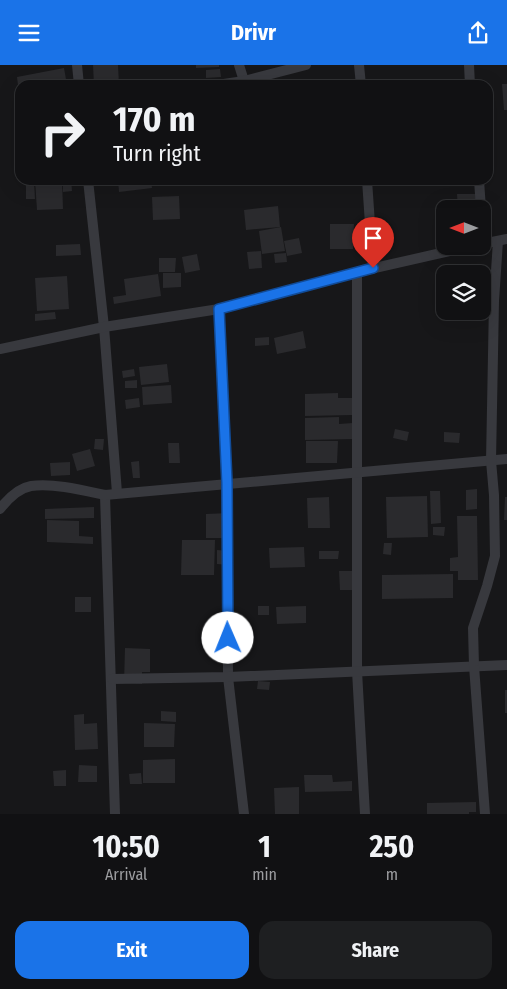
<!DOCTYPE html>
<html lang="en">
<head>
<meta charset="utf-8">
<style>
  :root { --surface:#111113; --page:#1e1f21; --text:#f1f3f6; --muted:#9c9da0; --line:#303133; --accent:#1a73e8 }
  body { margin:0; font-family:"Fira Sans Condensed",sans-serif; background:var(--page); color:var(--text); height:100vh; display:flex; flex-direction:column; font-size:19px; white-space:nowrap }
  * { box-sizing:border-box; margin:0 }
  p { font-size:16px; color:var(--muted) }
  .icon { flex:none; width:28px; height:28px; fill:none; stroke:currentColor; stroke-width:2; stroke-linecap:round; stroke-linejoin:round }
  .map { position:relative; height:749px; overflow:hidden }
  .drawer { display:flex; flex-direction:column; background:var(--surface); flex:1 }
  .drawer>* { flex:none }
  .top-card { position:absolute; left:15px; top:15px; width:478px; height:105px; border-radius:15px; box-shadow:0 5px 20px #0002,0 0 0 1px var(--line); background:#111113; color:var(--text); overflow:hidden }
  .needle { width:32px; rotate:270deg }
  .tools { position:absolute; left:436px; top:135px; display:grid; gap:10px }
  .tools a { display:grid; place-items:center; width:55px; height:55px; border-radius:10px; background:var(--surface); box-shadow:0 5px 20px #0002,0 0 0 1px var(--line); font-size:25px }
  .pin { position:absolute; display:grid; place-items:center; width:42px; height:42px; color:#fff; margin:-51px -21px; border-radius:50% 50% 50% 0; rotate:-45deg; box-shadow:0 0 5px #0007 }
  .pin .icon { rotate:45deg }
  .me { position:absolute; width:55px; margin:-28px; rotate:359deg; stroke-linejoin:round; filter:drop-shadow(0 0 4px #0008) }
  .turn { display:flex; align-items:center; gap:18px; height:105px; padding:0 15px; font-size:22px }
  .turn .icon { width:65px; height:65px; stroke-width:2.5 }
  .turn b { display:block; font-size:35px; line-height:42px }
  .eta { display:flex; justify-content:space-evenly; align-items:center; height:85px; text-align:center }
  .eta b { font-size:30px; font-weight:700; line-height:35px }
  .button { display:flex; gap:10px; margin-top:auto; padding:10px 15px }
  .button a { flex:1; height:58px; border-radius:15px; background:var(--accent); color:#fff; font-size:20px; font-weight:700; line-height:58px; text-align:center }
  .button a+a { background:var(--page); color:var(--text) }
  header { display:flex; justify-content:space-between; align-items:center; height:65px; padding:0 15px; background:var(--accent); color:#fff; font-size:22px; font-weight:700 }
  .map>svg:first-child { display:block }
  .building { fill:#2a2a2d }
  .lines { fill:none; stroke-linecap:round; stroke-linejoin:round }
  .minor { stroke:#38393e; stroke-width:10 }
  .route-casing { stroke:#114b97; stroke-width:12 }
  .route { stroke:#1a73e8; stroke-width:9 }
</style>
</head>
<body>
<header><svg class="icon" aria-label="menu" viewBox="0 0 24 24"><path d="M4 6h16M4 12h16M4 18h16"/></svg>Drivr<svg class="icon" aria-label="share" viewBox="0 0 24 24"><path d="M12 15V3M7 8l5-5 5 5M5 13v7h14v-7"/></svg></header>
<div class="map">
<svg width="507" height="749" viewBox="0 0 507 749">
  <rect width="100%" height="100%" fill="#171719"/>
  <g class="building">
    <polygon points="93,0 118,0 119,20 94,20"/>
    <polygon points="196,0 219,0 219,2 196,3"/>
    <polygon points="64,3 67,20 18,20 17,12"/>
    <polygon points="220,4 221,12 206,13 206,5"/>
    <polygon points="502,19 507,19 507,45 504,45"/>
    <polygon points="35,115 62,115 63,144 37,145"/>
    <polygon points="63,115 71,115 72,126 63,127"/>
    <polygon points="118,115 151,115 152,123 119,127"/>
    <polygon points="34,116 35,134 26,134 26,117"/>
    <polygon points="457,129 482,129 482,144 458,144"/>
    <polygon points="179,131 180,154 153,155 152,132"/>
    <polygon points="278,141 280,162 246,165 244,145"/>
    <polygon points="330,159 354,159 353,184 330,184"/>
    <polygon points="281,162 285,186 262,189 259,166"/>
    <polygon points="299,173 302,188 287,191 284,176"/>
    <polygon points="80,179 81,190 56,191 56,180"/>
    <polygon points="261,186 262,203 249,204 247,187"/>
    <polygon points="286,188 287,197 275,198 274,189"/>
    <polygon points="197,189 200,205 185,208 182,192"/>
    <polygon points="159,193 176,193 175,207 159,207"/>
    <polygon points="163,208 181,208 181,222 163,223"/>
    <polygon points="158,209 161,231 114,239 113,232 126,230 124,214"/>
    <polygon points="67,211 69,244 37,246 35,213"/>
    <polygon points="55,247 56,254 35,256 35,249"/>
    <polygon points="303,266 306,283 277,289 274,273"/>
    <polygon points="269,272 269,280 255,281 255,273"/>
    <polygon points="167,299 169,317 141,320 139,302"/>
    <polygon points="134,304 135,311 123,313 122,306"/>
    <polygon points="137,315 137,323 125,323 125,316"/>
    <polygon points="171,320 172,338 143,340 142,322"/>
    <polygon points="338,328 338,333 352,333 352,350 305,351 305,329"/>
    <polygon points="139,333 140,342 126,344 125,335"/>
    <polygon points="339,352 339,359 353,358 353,374 305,375 305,353"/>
    <polygon points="395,364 409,367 407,376 393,373"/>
    <polygon points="444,367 460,368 459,378 444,377"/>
    <polygon points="95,374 104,374 103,385 94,384"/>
    <polygon points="306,376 338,376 337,398 306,398"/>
    <polygon points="168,378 179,378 180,398 169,398"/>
    <polygon points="90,384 95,401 77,406 72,389"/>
    <polygon points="139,396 140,413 133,413 131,397"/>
    <polygon points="70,397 70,410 51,411 50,398"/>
    <polygon points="477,424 477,444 466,445 466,425"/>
    <polygon points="430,426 440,426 441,458 431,459"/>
    <polygon points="427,431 428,472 387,473 386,432"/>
    <polygon points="329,432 330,463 308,463 307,433"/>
    <polygon points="505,432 507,432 507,455 504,455"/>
    <polygon points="94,442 94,453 45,454 45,444"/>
    <polygon points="230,448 230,473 206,473 206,449"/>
    <polygon points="457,451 477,451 478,515 458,515 458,506 450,506 450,493 458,492"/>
    <polygon points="47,455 79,456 79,471 93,472 93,479 47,477"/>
    <polygon points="433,462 445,462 444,471 433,470"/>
    <polygon points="182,475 215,475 214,510 181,510"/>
    <polygon points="384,478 392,478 391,490 383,489"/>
    <polygon points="304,482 305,502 270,503 269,483"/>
    <polygon points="217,485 230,486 230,500 217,499"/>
    <polygon points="319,486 339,486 338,494 319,494"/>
    <polygon points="339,506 354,506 355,525 340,525"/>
    <polygon points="453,509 453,533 382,534 382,510"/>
    <rect x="75" y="532" width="16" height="15"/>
    <rect x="258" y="541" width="11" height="9"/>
    <polygon points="306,541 306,558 277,559 276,542"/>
    <polygon points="125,583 150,584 150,607 142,607 142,619 124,618"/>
    <polygon points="258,616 270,617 269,625 257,624"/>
    <rect x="505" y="625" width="2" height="23"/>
    <polygon points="161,646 176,647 176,657 161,656"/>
    <polygon points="84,649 84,659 97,658 98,684 75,685 74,650"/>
    <polygon points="144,658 175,659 174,682 144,682"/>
    <polygon points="175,694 175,718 143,718 143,695"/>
    <polygon points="79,700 97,701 97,717 78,717"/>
    <polygon points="66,705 66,721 54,721 53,706"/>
    <polygon points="141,708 142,719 130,719 129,709"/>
    <polygon points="304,710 332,710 333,717 352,716 352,726 305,727"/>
    <polygon points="299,722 299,749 275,749 274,723"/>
    <polygon points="476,737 476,747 469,747 469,749 427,749 427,738"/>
  </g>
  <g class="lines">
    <g class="minor">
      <polyline points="77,0 79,20"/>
      <polyline points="239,0 244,16"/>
      <polyline points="359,0 361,20"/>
      <polyline points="469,0 470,20"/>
      <polyline points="217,20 244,16 306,0"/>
      <polyline points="88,115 104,262 117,428"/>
      <polyline points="367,115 373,203"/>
      <polyline points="479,115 481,144"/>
      <polyline points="482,157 484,178"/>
      <polyline points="482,179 507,174"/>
      <polyline points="357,207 357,606 365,749"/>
      <polyline points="219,244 227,418 228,612 244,749"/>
      <polyline points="0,284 104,262 219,244 357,207 472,181"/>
      <polyline points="105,430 115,749"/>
      <path d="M0,444C7,435 19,423 31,421C54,418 82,425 105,430L507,394"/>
      <polyline points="112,614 228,612 507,600"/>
      <polyline points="485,749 474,601 473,563 487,521 495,491 494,430 491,396 494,236 498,176"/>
    </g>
  </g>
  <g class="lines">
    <defs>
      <polyline id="route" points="228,573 227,418 219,244 373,203"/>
    </defs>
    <use href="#route" class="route-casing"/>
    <use href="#route" class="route"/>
  </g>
</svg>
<div class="tools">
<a><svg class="needle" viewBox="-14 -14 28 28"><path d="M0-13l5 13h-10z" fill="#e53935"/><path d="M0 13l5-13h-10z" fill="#9c9da0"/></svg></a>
<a><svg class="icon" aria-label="layers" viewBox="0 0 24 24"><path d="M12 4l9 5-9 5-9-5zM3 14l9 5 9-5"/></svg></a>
</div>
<div class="pin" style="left:373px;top:203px;background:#d93025"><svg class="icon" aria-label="arrive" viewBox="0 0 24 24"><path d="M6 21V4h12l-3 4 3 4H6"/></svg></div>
<svg class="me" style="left:228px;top:573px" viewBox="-20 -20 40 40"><circle r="19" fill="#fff"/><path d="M0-13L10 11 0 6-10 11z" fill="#1a73e8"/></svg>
<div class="top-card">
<div class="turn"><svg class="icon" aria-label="right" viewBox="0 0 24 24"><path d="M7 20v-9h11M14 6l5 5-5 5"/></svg><div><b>170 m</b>Turn right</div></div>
</div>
</div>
<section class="drawer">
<div class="eta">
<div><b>10:50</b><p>Arrival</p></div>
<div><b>1</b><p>min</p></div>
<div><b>250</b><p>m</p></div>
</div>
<div class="button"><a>Exit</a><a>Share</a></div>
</section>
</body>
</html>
